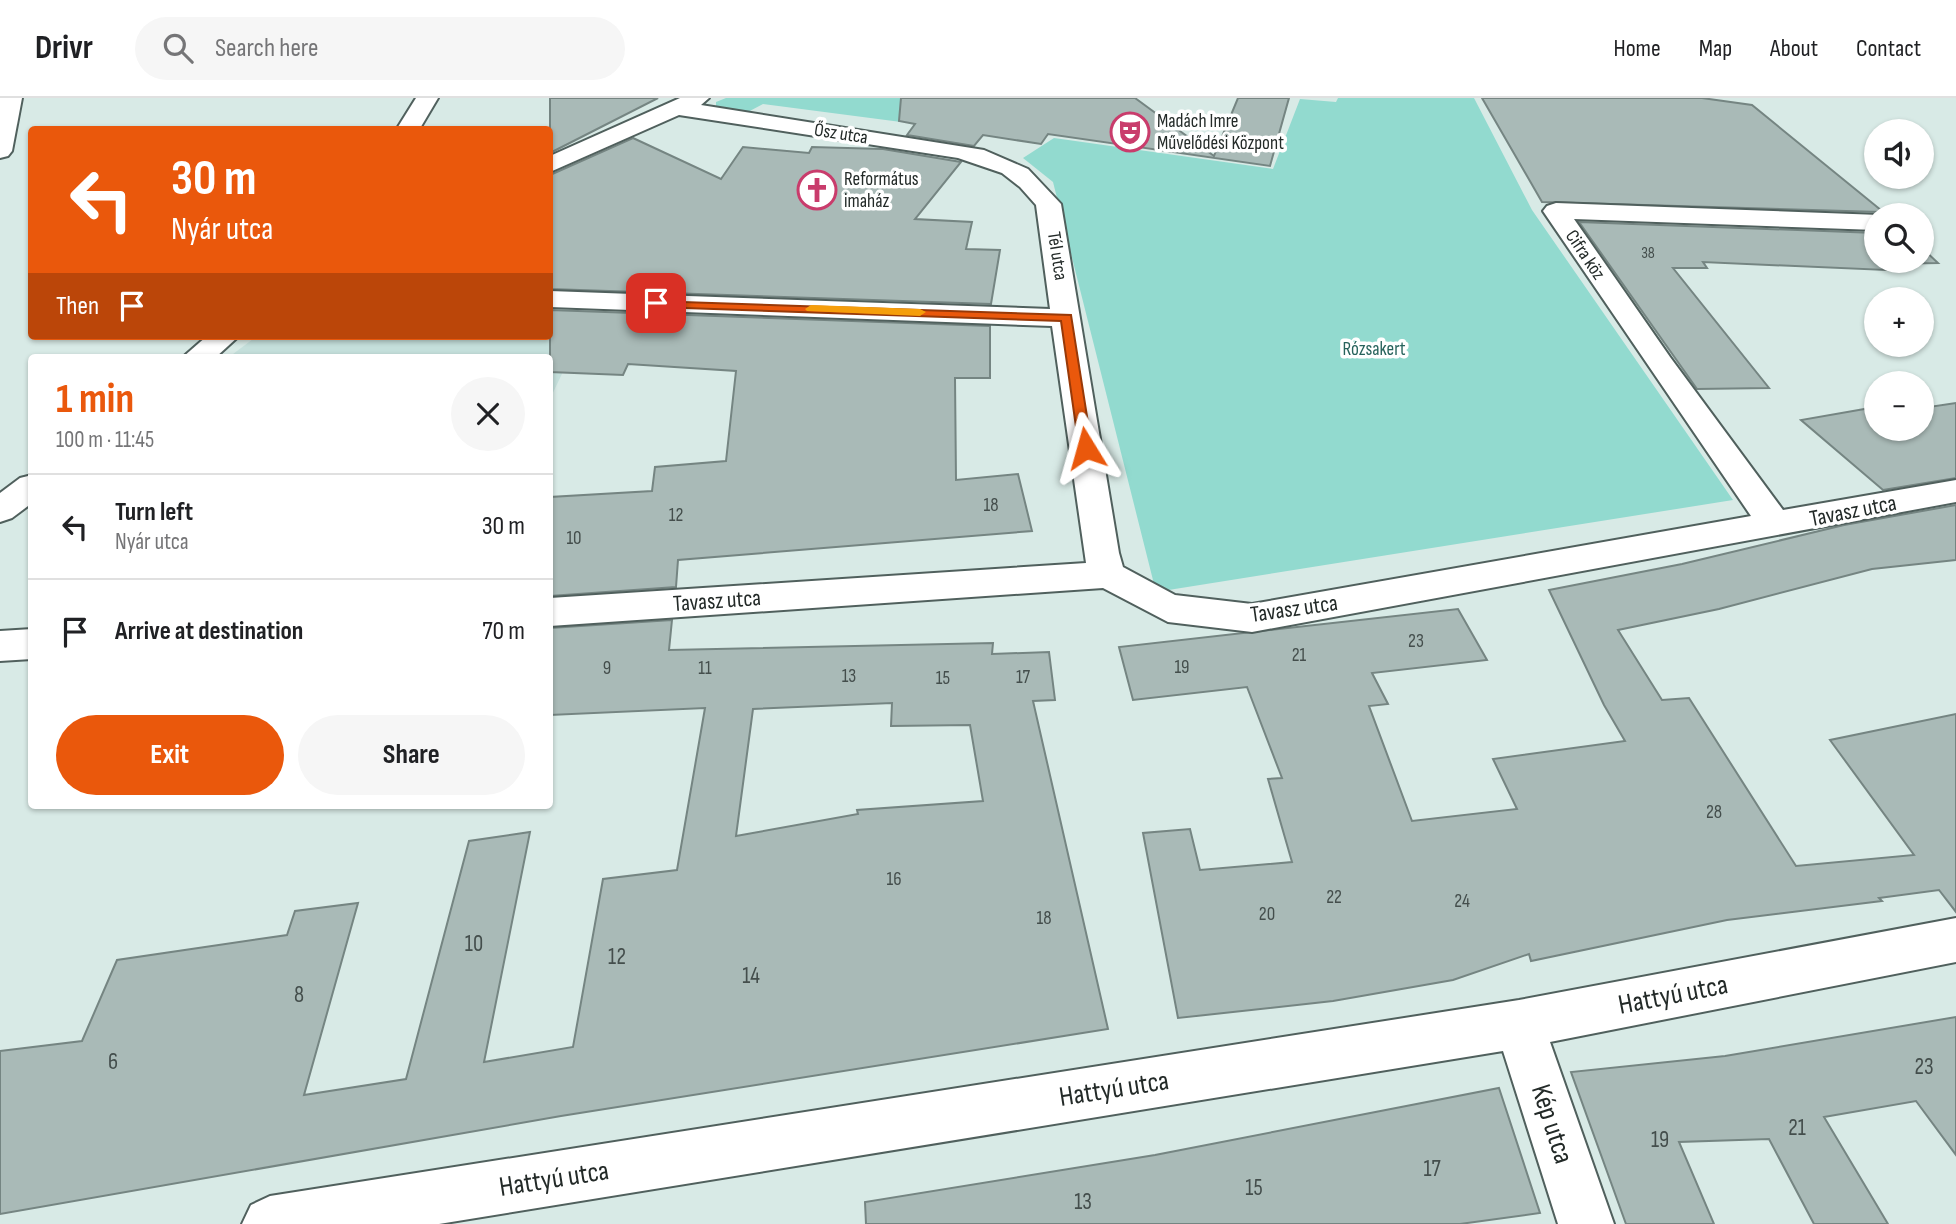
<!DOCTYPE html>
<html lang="en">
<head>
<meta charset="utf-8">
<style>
  :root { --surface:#fff; --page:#f6f6f6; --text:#202124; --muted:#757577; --line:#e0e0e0; --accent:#ea580c }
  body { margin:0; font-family:"Sofia Sans Condensed",sans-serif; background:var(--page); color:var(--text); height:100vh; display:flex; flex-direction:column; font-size:26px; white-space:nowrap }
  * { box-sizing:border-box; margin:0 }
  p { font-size:23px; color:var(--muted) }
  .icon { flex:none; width:38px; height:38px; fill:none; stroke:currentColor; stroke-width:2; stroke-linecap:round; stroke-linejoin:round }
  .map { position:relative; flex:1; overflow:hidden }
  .panel { position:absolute; left:28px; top:256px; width:525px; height:455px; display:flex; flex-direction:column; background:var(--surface); border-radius:7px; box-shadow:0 2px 5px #0004 }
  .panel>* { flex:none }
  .banner { position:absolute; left:28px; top:28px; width:525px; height:214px; border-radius:7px; box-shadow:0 2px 5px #0004; background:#ea580c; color:#fff; overflow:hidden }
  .fabs { position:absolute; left:1864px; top:21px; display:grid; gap:14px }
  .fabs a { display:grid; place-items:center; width:70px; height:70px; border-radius:50%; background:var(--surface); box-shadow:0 2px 5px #0004; font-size:35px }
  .pin { position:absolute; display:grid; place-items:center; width:60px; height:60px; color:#fff; margin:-30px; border-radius:14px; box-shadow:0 4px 10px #0006 }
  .me { position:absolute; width:77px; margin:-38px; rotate:352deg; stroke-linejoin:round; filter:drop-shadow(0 0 5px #0008) }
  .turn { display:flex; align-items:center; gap:24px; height:147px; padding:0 28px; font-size:32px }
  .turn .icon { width:91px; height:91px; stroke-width:2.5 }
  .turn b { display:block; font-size:49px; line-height:60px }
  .then { display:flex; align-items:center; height:66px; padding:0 28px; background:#0003; gap:14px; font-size:26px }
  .round { display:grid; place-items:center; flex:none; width:74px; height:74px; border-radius:37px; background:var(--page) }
  .headline { display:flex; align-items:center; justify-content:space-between; height:119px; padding:0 28px }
  h1 { font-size:42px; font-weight:700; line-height:52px; color:var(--accent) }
  .button { display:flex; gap:14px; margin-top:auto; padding:14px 28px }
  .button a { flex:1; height:80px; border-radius:42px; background:var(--accent); color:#fff; font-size:28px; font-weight:700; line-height:80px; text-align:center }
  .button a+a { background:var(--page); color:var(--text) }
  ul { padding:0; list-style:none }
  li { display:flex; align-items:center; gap:21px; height:105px; padding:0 28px; border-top:2px solid var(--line) }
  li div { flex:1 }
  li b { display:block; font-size:26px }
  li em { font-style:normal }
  header { display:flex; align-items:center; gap:42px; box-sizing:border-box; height:98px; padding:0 35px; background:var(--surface); border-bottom:2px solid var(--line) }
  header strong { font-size:33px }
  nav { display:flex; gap:38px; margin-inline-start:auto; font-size:24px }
  .search { width:490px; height:63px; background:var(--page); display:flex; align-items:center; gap:18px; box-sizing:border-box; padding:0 24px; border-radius:38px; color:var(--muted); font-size:26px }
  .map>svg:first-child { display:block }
  .built { fill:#c4dfdb }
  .green { fill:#92dacf }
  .building { fill:#a9bab7; stroke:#758582; stroke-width:2; fill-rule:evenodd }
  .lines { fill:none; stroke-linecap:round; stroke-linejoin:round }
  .minor-casing { stroke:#50605d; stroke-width:4 }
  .minor { fill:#fff; fill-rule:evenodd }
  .route { fill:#ea580c; stroke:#983908; stroke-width:2 }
  .slow { fill:#f59e0b }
  .labels { text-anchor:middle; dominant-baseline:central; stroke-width:7; stroke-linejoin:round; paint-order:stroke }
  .far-number-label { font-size:16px; fill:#444e4c }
  .far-poi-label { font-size:19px; fill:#232a28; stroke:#fff; text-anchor:start }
  .far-street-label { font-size:19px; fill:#232a28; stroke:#fff }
  .far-park-label { font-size:19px; fill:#27635c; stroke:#fff }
  .number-label { font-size:19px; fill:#444e4c }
  .street-label { font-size:23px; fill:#232a28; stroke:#fff }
  .near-number-label { font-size:23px; fill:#444e4c }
  .near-street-label { font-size:28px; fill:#232a28; stroke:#fff }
</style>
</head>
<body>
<header>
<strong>Drivr</strong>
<div class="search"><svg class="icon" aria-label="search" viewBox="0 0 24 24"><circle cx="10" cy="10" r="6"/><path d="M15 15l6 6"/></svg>Search here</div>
<nav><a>Home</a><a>Map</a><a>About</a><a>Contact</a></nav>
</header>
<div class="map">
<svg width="1956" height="1126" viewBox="0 0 1956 1126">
  <rect width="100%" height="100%" fill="#d8eae6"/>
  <polygon class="built" points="550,215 590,217 550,301 550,259 229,259 257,238 550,238"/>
  <g class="green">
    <polygon points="726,0 922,0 901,24 763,6 746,15 716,8 716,4"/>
    <polygon points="1338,0 1474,0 1532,112 1733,402 1156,494 1053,84 1023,60 1054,40 1273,71 1300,1 1336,4"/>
  </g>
  <g class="building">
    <polygon points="550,0 658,0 550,55"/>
    <polygon points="901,0 1135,0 1214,58 1238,0 1289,0 1270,68 1048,36 1041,46 983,37 974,48 907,37 915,26 899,23"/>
    <polygon points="1482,0 1702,0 1752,7 1887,117 1880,114 1542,104"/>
    <polygon points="633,40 721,81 743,49 809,55 812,49 883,51 961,64 915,121 972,124 966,151 1000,152 991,206 550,191 550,77"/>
    <polygon points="1579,124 1876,135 1876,163 1922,163 1922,150 1938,165 1879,166 1885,172 1703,164 1707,170 1673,170 1769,290 1697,291"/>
    <polygon points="550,212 990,228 990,280 955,280 956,382 1018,376 1032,433 678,462 676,489 550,498 550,399 652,393 655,369 726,363 736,273 628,266 623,277 550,274"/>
    <polygon points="1956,305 1956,380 1883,392 1801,322 1876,309 1876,331 1922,331 1922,310"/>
    <polygon points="1956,407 1956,462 1872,471 1719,511 1618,532 1662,602 1689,600 1796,768 1914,757 1830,642 1956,616 1956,814 1939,792 1879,800 1882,803 1727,822 1531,863 1529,856 1453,882 1333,903 1178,920 1143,735 1190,731 1200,772 1292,764 1268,681 1282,680 1247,589 1133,602 1119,549 1458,511 1487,562 1372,575 1388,606 1369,608 1412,723 1517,711 1493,661 1625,643 1604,607 1549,492 1682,466 1844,427"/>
    <path d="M672,522L669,552L993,545L992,556L1049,554L1055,602L1033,603L1108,931L561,1018L0,1116V953L82,943L117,862L287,837L295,813L358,805L304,997L406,981L469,743L530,734L484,964L573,949L603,781L677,772L705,610L550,617V530ZM892,605L891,628L970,627L983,703L857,712L858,716L736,738L753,611Z"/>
    <polygon points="1956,919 1956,1057 1916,1003 1824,1019 1888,1126 1814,1126 1769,1041 1679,1044 1714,1126 1626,1126 1571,974 1725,958"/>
    <polygon points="1499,990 1540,1115 1460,1126 866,1126 865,1104 1155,1057"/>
  </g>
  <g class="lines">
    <defs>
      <g id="minor">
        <polygon points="0,0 22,0 12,53 8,58 0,60"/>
        <polygon points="416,0 438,0 419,32 396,32"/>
        <polygon points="680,0 709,0 701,7 984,52 1028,71 1061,106 1119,455 1123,469 1175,497 1252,506 1751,418 1543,113 1547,108 1556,105 1880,117 1876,117 1876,132 1574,121 1670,259 1783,412 1956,382 1956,404 1252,534 1168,524 1103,490 550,528 550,500 1086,465 1052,228 550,209 550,193 1050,211 1036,107 1020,89 1002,75 958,60 679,17 550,74 550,58"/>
        <polygon points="207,238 239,238 216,259 183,259"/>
        <polygon points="32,377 32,405 12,420 0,424 0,395 20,380"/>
        <polygon points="32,531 32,561 0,563 0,533"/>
        <polygon points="1956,820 1956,864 1550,944 1614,1126 1558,1126 1503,953 439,1126 242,1126 251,1107 270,1098 1519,902"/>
      </g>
    </defs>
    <use href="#minor" class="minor-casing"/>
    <use href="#minor" class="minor"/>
  </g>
  <polygon class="route" points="652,203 1071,217 1092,350 1086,355 1079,350 1061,223 656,209 652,208"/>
  <polygon class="slow" points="811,207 920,211 926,214 920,218 807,213 805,211"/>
  <defs>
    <symbol id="theatre-ring" viewBox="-11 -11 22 22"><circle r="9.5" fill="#fff" stroke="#c93c6c" stroke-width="1.5"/><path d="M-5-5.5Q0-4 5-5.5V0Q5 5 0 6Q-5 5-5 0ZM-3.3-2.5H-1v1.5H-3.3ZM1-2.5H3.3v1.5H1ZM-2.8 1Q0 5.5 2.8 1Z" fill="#c93c6c"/></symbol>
    <symbol id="church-ring" viewBox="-11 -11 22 22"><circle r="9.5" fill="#fff" stroke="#c93c6c" stroke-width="1.5"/><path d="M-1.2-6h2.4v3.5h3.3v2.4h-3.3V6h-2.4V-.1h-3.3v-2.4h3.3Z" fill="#c93c6c"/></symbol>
  </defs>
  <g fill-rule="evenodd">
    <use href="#theatre-ring" x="1108" y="12" width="44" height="44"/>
    <use href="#church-ring" x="795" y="70" width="44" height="44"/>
  </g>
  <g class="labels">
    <g class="far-number-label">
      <text x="1648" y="155">38</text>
    </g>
    <g class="far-poi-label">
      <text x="1157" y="23">Madách Imre<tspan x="1157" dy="22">Művelődési Központ</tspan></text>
      <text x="844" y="81">Református<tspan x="844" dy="22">imaház</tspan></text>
    </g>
    <g class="far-street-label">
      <text transform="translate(841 36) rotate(9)">Ősz utca</text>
      <text transform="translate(1585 157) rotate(56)">Cifra köz</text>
      <text transform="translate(1057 158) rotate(81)">Tél utca</text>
    </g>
    <g class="far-park-label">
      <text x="1374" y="251">Rózsakert</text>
    </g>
    <g class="number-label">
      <text x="991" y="407">18</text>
      <text x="676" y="417">12</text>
      <text x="574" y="440">10</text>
      <text x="1416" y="543">23</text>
      <text x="1299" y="557">21</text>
      <text x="1182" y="569">19</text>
      <text x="607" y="570">9</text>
      <text x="705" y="570">11</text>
      <text x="849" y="578">13</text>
      <text x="1023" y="579">17</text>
      <text x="943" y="580">15</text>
      <text x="1714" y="714">28</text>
      <text x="894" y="781">16</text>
      <text x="1334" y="799">22</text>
      <text x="1462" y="803">24</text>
      <text x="1267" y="816">20</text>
      <text x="1044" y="820">18</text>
    </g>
    <g class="street-label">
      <text transform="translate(1853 413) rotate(-11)">Tavasz utca</text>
      <text transform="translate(717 503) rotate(-4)">Tavasz utca</text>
      <text transform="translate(1294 511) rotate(-8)">Tavasz utca</text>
    </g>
    <g class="near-number-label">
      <text x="474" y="846">10</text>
      <text x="617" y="859">12</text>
      <text x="751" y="878">14</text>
      <text x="299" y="897">8</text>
      <text x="113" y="964">6</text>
      <text x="1924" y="969">23</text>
      <text x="1797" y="1030">21</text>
      <text x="1660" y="1042">19</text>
      <text x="1432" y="1071">17</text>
      <text x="1254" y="1090">15</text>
      <text x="1083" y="1104">13</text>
    </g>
    <g class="near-street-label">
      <text transform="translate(1673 897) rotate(-11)">Hattyú utca</text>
      <text transform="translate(1114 991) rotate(-9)">Hattyú utca</text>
      <text transform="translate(1552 1026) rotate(72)">Kép utca</text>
      <text transform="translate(554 1081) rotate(-9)">Hattyú utca</text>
    </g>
  </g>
</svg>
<div class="fabs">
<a><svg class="icon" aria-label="sound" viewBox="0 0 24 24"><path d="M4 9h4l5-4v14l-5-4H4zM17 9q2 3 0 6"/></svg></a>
<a><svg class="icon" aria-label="search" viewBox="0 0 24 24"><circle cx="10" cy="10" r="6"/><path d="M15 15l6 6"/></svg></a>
<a>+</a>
<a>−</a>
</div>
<div class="pin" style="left:656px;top:205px;background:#d93025"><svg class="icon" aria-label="arrive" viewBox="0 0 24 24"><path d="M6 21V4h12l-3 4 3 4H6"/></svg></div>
<svg class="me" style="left:1086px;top:350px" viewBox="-20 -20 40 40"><path d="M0-17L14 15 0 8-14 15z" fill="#ea580c" stroke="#fff" stroke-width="4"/></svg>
<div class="banner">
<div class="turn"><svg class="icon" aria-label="left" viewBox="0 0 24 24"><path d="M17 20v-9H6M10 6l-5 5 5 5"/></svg><div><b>30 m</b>Nyár utca</div></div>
<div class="then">Then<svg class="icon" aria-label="arrive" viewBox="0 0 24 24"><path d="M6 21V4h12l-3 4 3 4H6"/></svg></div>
</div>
<section class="panel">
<div class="headline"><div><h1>1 min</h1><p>100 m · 11:45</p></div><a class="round"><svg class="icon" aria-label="close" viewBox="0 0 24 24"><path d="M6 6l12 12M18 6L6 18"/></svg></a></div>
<ul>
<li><svg class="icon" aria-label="left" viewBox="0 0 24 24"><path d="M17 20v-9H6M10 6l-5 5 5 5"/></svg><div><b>Turn left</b><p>Nyár utca</p></div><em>30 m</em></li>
<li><svg class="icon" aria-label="arrive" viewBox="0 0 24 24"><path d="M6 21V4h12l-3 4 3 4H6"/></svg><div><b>Arrive at destination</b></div><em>70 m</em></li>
</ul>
<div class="button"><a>Exit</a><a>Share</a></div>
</section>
</div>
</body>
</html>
